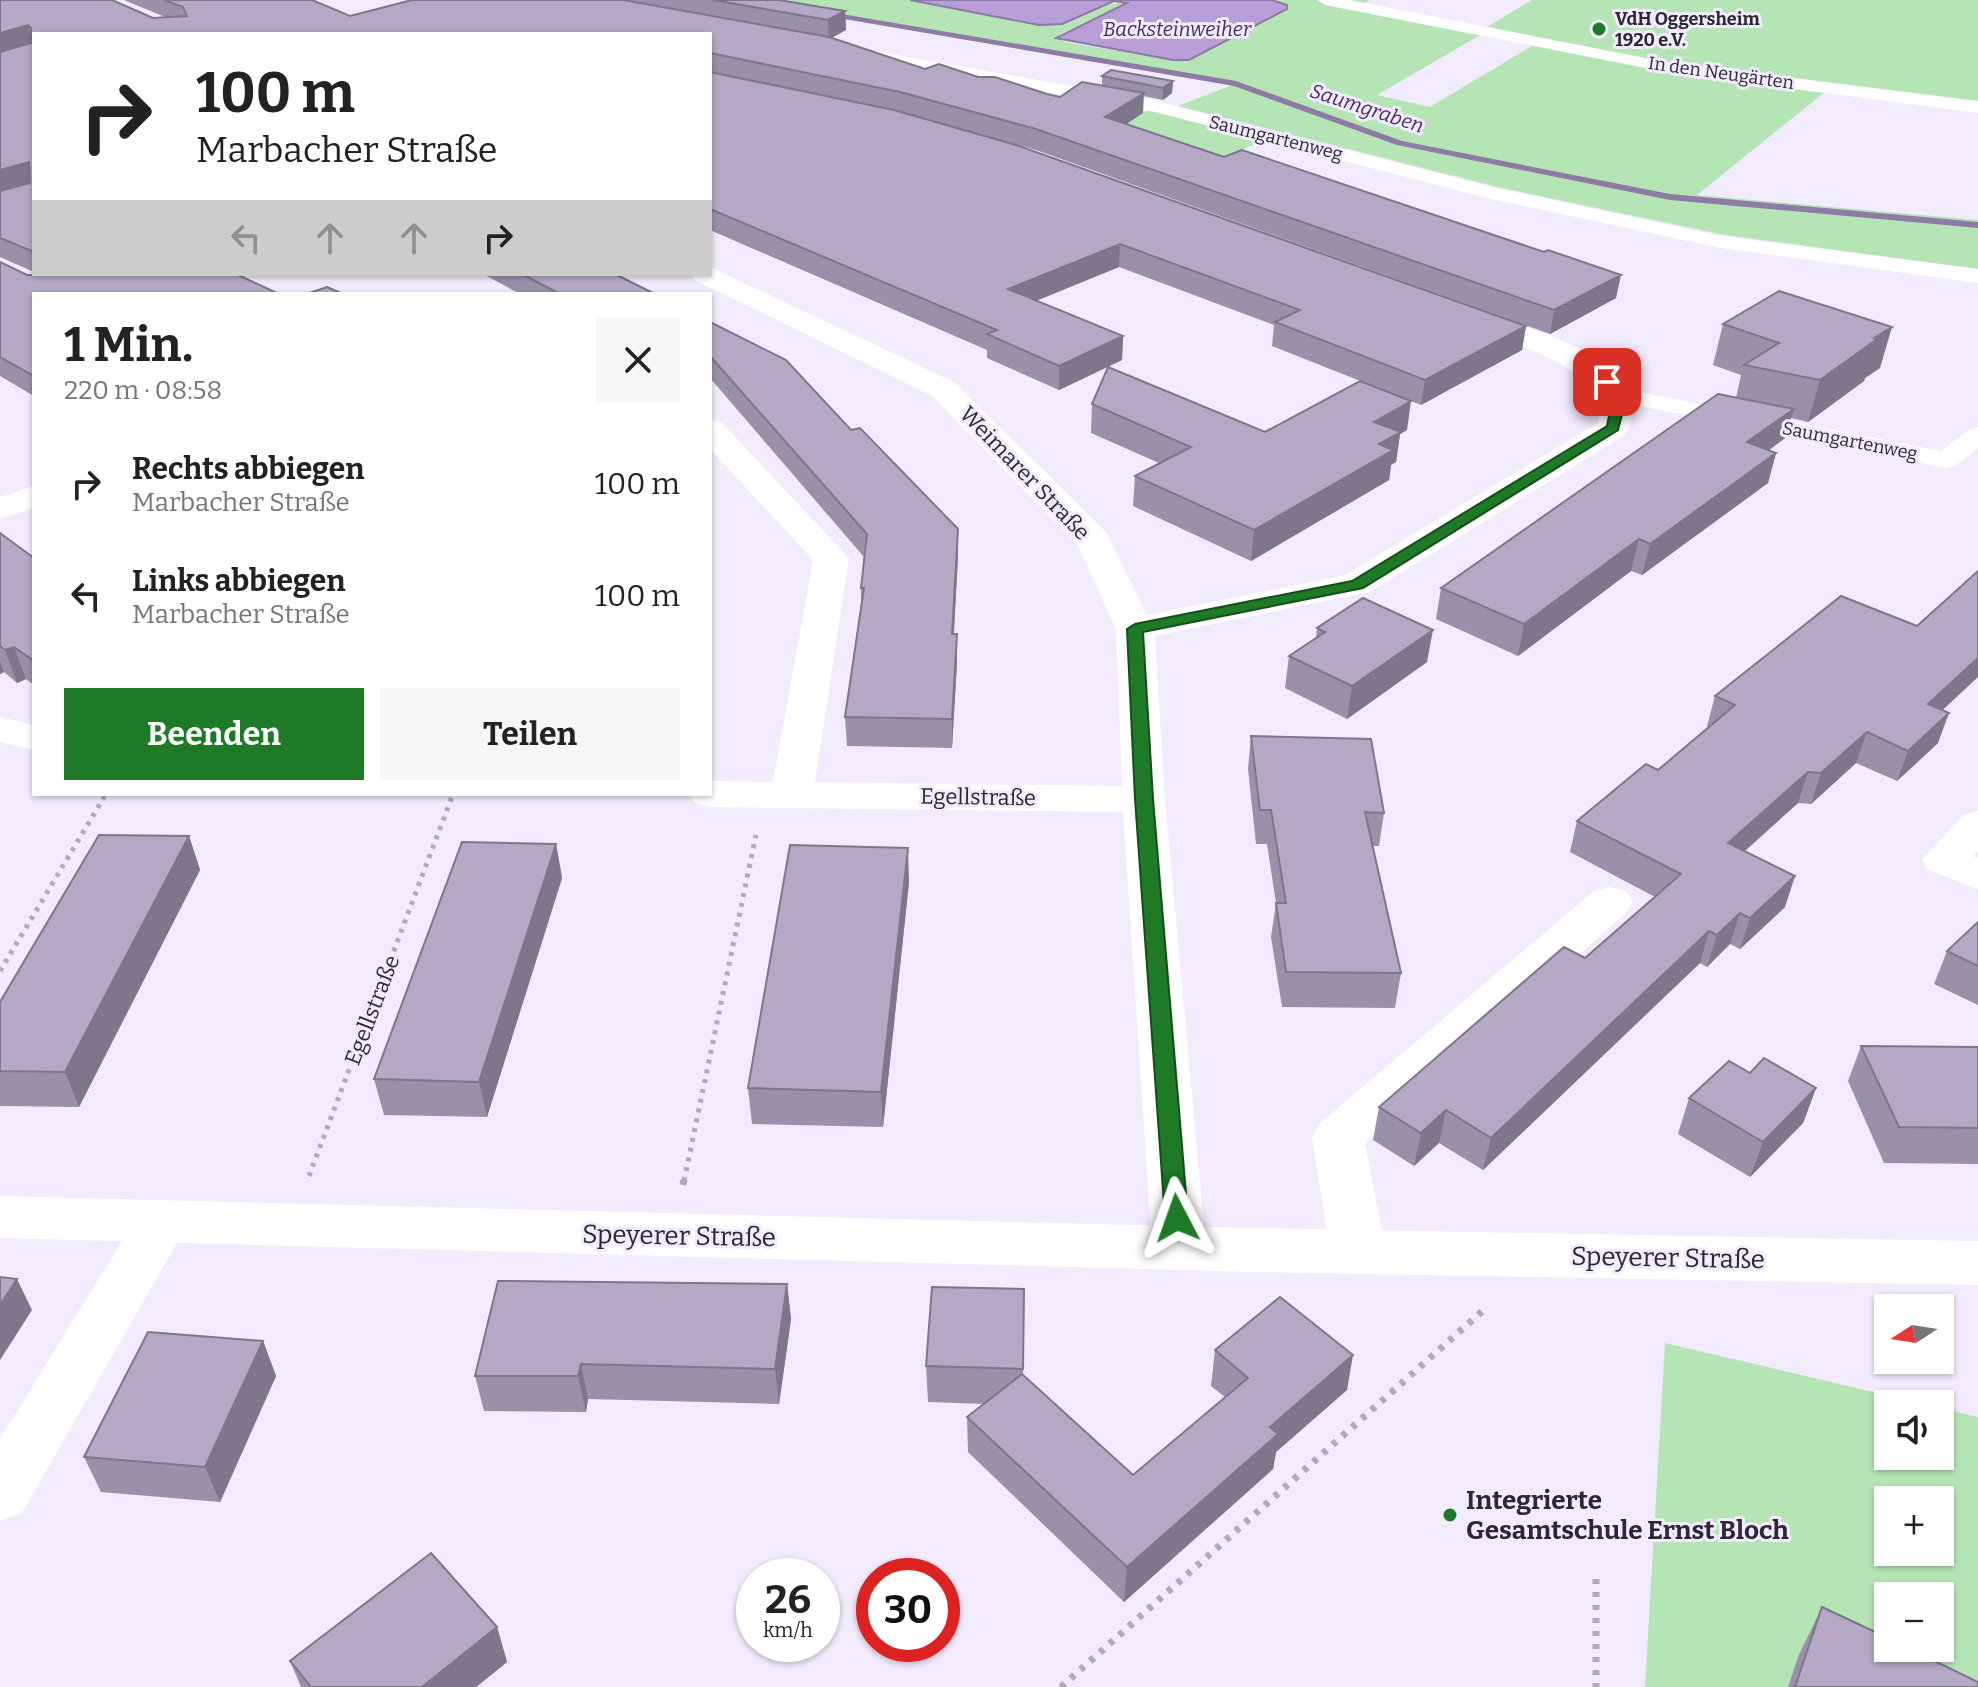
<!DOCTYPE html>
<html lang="de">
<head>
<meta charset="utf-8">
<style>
  :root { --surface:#fff; --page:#f6f6f6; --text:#222; --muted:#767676; --accent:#1f7a28 }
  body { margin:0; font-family:Bitter,serif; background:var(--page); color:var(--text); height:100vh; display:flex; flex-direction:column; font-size:30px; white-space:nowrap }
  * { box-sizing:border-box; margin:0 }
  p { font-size:26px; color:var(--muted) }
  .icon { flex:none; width:44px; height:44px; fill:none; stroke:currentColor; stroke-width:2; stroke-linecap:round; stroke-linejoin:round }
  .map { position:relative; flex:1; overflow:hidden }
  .panel { position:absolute; left:32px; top:292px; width:680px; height:504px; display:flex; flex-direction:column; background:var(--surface); border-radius:0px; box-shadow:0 2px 6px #0004 }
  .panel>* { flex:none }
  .banner { position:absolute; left:32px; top:32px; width:680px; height:244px; border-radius:0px; box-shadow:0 2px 6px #0004; background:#fff; color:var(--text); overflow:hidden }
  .needle { width:52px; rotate:258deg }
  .fabs { position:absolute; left:1874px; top:1294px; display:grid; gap:16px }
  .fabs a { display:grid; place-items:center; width:80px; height:80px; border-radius:0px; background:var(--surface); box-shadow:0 2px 6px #0004; font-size:40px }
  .speed { position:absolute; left:736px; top:1558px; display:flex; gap:16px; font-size:40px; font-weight:700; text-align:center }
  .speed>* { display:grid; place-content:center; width:104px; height:104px; border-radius:50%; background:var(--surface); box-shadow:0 2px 6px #0004; line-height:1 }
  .speed small { font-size:20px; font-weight:400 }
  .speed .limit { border:12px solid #d22; background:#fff; color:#111 }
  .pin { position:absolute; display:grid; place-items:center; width:68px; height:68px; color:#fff; margin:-34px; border-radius:16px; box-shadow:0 4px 12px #0006 }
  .me { position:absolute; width:88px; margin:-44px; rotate:356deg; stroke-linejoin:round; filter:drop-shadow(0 0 6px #0008) }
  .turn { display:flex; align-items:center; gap:28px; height:168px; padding:0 32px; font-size:36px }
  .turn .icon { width:104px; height:104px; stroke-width:2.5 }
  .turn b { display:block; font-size:56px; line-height:68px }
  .lanes { display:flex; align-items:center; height:76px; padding:0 32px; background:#0003; justify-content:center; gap:40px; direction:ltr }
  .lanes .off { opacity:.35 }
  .round { display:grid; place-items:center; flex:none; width:84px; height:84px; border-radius:0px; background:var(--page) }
  .head { display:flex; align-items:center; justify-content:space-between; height:136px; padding:0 32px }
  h1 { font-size:48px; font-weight:700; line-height:60px }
  .button { display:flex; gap:16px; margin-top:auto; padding:16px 32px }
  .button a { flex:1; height:92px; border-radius:0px; background:var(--accent); color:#fff; font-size:32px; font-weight:700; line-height:92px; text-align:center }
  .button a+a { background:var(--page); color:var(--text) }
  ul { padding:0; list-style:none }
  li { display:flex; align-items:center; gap:24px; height:112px; padding:0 32px }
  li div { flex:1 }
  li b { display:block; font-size:30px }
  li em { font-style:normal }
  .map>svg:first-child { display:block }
  .green { fill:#b6e5b5; fill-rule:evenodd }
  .water { fill:#b79ed6; stroke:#8d7aa5; stroke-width:2 }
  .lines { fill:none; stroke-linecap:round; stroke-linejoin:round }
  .stream { fill:#8d7aa5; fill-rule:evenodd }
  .path-far1 { stroke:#b1aabb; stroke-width:5; stroke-dasharray:4 6; stroke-linecap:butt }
  .path { stroke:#b1aabb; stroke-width:7; stroke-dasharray:5 8; stroke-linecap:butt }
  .lane { fill:#fff; fill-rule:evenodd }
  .street { fill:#fff; fill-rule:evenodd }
  .secondary { fill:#fff; fill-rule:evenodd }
  .wall { fill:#9b90a9 }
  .shaded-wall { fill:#7e768a }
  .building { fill:#b4a8c5; stroke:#7e768a; stroke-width:2 }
  .route { fill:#1f7a28; stroke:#144f1a; stroke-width:2 }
  .poi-dot { fill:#1f7a28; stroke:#f2eafd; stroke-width:3 }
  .labels { text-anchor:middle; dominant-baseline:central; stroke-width:6; stroke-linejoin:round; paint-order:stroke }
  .far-poi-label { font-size:18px; font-weight:bold; fill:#2c2733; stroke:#f2eafd; text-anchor:start }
  .far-street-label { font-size:18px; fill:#2c2733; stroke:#f2eafd }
  .far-water-label { font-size:20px; font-style:italic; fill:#49286a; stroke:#f2eafd }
  .street-label { font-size:22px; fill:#2c2733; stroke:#f2eafd }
  .near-street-label { font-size:26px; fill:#2c2733; stroke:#f2eafd }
  .near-poi-label { font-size:26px; font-weight:bold; fill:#2c2733; stroke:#f2eafd; text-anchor:start }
</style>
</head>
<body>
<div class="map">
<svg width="1978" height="1687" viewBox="0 0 1978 1687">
  <rect width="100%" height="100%" fill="#f2eafd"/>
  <g class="green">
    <path d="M734,0H910L1051,25C1079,22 1101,0 1128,3L1060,34L1064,42L1173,60H1188L1282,2L1272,0H1370L1362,4L1485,28L1532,0H1978V111L1826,91L1697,195L1978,220V269L1725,235L1502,188L1178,106L1232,85ZM1482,34L1532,46L1430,107L1377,95Z"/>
    <polygon points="1149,110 1265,140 1196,169 1084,136"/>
    <path d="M1665,1343L1924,1404H1888V1456H1940V1408L1978,1417V1687H1645ZM1888,1500H1940V1552H1888ZM1888,1596H1940V1648H1888Z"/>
  </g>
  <polygon class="water" points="910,0 1272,0 1287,5 1287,9 1189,60 1173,60 1056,38 1127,3 1114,1 1062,24 1039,25"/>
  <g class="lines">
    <polygon class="stream" points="824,11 1236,81 1402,141 1670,194 1978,222 1978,228 1670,200 1397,145 1234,86 821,15"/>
    <g class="path-far1">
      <polyline points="0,971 106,794"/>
      <polyline points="309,1176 453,794"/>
      <polyline points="684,1181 756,835"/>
    </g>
    <g class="path">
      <polyline points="683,1185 684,1179"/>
      <polyline points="1596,1579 1596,1687"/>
      <polyline points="1061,1687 1487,1307"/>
    </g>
    <g class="lane">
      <polygon points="1317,0 1350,0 1666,62 1978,101 1978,113 1666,72 1325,5"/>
      <polygon points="858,48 1156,101 1492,187 1721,236 1978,269 1978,283 1721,248 1491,199 1155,112 852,57 849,53"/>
      <polygon points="1620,388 1941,451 1969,430 1978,427 1978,448 1955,466 1946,468 1611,400 1608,395 1611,390"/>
    </g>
    <g class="street">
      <path d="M710,267L954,382L1106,532L1147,615L1345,575L1598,423L1604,396C1566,357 1508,342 1457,323L1453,317L1457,311L1468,308L1479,311C1532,330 1602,346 1636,395L1629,428L1625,435L1370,592L1155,636L1165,799L1206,1248L1198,1263L1179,1270L1160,1263L1152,1248L1123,812L710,807L695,803L689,794H710V781L773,782L813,560L710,449V420L722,423L849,558L815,782L1122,786L1116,629L1077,544L932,396L695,280L691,274H710Z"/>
      <polygon points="34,486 34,508 0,519 0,497"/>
      <polygon points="0,717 34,725 34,750 0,742"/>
      <polygon points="1978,811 1978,851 1973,856 1978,858 1978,889 1928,870 1922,860 1963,815"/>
      <polygon points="1610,887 1626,891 1633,902 1626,913 1365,1143 1386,1252 1377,1267 1358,1274 1339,1267 1330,1252 1312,1137 1320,1123 1594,891"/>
      <polygon points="162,1201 181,1207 189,1222 22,1513 0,1521 0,1439 143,1207"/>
    </g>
    <polygon class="secondary" points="0,1196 1253,1228 1978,1241 1978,1285 1253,1272 0,1238"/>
  </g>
  <g class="wall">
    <polygon points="0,0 153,18 165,17 124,0 312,0 350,16 412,0 779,0 845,11 846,30 832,38 925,69 978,77 1060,97 1102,85 1102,76 1173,81 1172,93 1163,100 1143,96 1143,113 1126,124 1616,298 1550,334 1036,150 897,111 1526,326 1522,350 1421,405 1272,346 1274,325 1119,267 1036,301 1123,336 1122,360 1059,390 987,358 987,350 710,230 710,34 34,34 34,272 0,257"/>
    <polygon points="0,262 34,294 34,396 0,376"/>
    <polygon points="483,274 615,274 655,294 520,294"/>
    <polygon points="710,322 958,556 954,634 957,662 952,748 847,746 845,717 861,604 861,588 864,557 710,378"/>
    <polygon points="1723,324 1880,368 1865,378 1864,381 1808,422 1791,418 1785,438 1769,450 1776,453 1768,483 1642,575 1631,571 1518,656 1436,619 1441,588 1736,398 1741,375 1713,365"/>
    <polygon points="1092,404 1265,432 1407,430 1400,434 1396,462 1391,465 1389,480 1251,561 1133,506 1135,476 1159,463 1091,433"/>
    <polygon points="0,533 34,558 34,685 26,679 17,683 4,672 0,674"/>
    <polygon points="1317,628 1427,662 1347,719 1285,688 1289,656 1316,638"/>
    <polygon points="1715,696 1943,711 1938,743 1897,781 1856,763 1811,804 1798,803 1745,851 1785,907 1740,949 1730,944 1707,967 1700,963 1483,1170 1439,1143 1414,1166 1373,1140 1379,1107 1585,958 1655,897 1570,852 1577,821 1658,770 1708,727 1707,726"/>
    <polygon points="1251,736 1384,813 1379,846 1373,846 1401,973 1395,1008 1282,1007 1271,937 1276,903 1267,844 1256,844 1248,769"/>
    <polygon points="189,836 200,870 79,1107 0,1106 0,1002"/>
    <polygon points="556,844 562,878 487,1117 384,1115 374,1079"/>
    <polygon points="909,882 883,1127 752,1124 748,1088"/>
    <polygon points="1978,922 1978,1005 1934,984 1947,951"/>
    <polygon points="1861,1046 1978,1047 1978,1164 1884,1163 1848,1081"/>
    <polygon points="1750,1073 1816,1088 1803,1123 1750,1177 1678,1134 1689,1098"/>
    <polygon points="787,1284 791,1319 779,1404 588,1399 586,1412 484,1411 475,1376"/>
    <polygon points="1024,1289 1023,1375 1133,1475 1225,1397 1211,1386 1215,1350 1347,1390 1276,1452 1273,1469 1124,1602 968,1452 967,1417 984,1404 928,1402 926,1366"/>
    <polygon points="263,1341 276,1376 220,1502 101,1492 84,1457"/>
    <polygon points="1822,1607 1978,1687 1788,1687 1798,1657"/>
    <polygon points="497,1627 507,1662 476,1687 301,1687 290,1661"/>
  </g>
  <g class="shaded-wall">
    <polygon points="845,11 846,30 829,39 828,20"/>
    <polygon points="28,25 33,44 0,54 0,33"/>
    <polygon points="1173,81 1172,93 1163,100 1163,88"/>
    <polygon points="1144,93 1143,113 1105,138 1105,117"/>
    <polygon points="29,162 34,184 0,194 0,170"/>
    <polygon points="1120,244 1119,267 1008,312 1008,289"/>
    <polygon points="1621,275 1616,298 1550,334 1554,310"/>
    <polygon points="1526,326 1522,350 1421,405 1425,380"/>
    <polygon points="1892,327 1880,368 1865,378 1864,381 1808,422 1820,380 1874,338"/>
    <polygon points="1123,336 1122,360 1059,390 1059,366"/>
    <polygon points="1411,401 1407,430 1400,434 1396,462 1391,465 1389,480 1251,561 1254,530 1374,422"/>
    <polygon points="1794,409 1785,438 1739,472 1747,442"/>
    <polygon points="1776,453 1768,483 1642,575 1650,544"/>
    <polygon points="958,529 958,556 952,662 952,634"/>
    <polygon points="1639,539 1631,571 1518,656 1524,624"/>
    <polygon points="1433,630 1427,662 1347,719 1352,686"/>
    <polygon points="957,634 957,662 952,748 952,719"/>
    <polygon points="14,647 26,679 17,683 5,650"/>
    <polygon points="1978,658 1978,677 1917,734 1928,704"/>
    <polygon points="0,662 4,672 0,674"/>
    <polygon points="1949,713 1938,743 1897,781 1908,751"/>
    <polygon points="1867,732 1856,763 1811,804 1821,773"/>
    <polygon points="1808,772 1798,803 1719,874 1728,843"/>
    <polygon points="189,836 200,870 79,1107 65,1072"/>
    <polygon points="556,844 562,878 487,1117 479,1082"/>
    <polygon points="908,848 909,882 883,1127 881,1092"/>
    <polygon points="1795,876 1785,907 1740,949 1750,918"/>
    <polygon points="1740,913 1730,944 1707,967 1717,935"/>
    <polygon points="1709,931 1700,963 1483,1170 1491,1138"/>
    <polygon points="1816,1088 1803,1123 1750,1177 1763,1142"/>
    <polygon points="1446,1110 1439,1143 1414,1166 1421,1133"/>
    <polygon points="17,1279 32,1310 0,1360 0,1305"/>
    <polygon points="787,1284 791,1319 779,1404 775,1369"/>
    <polygon points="263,1341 276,1376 220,1502 205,1467"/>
    <polygon points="1353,1355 1347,1390 1276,1452 1273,1469 1124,1602 1127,1567 1270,1427"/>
    <polygon points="581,1364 588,1399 586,1412 578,1376"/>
    <polygon points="497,1627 507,1662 476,1687 422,1687"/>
  </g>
  <g class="building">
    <polygon points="0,0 112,0 153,18 187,16 183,7 164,0 312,0 350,16 412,0 623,0 829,37 925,69 939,64 978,77 995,77 1047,94 1060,97 1082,82 1144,93 1105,117 1224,157 1242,150 1544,252 1548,250 1621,275 1554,310 1036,129 900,92 710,53 710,34 34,34 34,252 0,238 0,191 30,183 29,162 0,170 0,52 31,43 31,28 28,25 0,33"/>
    <polygon points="713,0 779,0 845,11 828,20"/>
    <polygon points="1111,70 1173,81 1163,88 1102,76"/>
    <polygon points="710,72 894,110 1016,145 1526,326 1425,380 1275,322 1300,310 1120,244 1008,289 1123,336 1059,366 987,334 997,330 710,209"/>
    <polygon points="0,262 27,275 236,274 279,294 34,294 34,376 0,357"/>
    <polygon points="522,274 615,274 655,294 560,294"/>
    <polygon points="327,287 343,294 306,294"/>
    <polygon points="1779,291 1892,327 1874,338 1877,339 1820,380 1744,365 1779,343 1723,324"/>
    <polygon points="710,322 786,360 851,430 860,428 958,529 952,634 957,634 952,719 845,717 864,588 861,588 867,534 710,356"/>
    <polygon points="1108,367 1265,432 1360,381 1411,401 1374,422 1401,432 1379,444 1393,450 1254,530 1135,476 1191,447 1092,404"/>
    <polygon points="1718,394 1794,409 1747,442 1776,453 1650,544 1639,539 1524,624 1441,588"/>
    <polygon points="0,533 34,558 34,661 14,647 5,650 0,646"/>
    <polygon points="1978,571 1978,658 1928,704 1949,713 1908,751 1867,732 1821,773 1808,772 1728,843 1795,876 1750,918 1740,913 1717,935 1709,931 1491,1138 1446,1110 1421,1133 1379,1107 1564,947 1585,958 1681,874 1577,821 1646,764 1658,770 1735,705 1715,696 1841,596 1917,626"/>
    <polygon points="1363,598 1433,630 1352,686 1289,656 1325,632 1317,628"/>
    <polygon points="1251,736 1371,739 1384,813 1365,812 1401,973 1286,972 1276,903 1286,903 1271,810 1260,810"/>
    <polygon points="99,835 189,836 65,1072 0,1071 0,1002"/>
    <polygon points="462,842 556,844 479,1082 374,1079"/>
    <polygon points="790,845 908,848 881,1092 748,1088"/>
    <polygon points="1978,922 1978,966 1947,951"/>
    <polygon points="1861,1046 1978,1047 1978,1128 1899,1127"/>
    <polygon points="1764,1058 1816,1088 1763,1142 1689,1098 1729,1061 1750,1073"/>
    <polygon points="0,1277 17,1279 0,1305"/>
    <polygon points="498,1281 787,1284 775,1369 581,1364 578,1376 475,1376"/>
    <polygon points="932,1287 1024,1289 1023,1369 926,1366"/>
    <polygon points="1280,1297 1353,1355 1270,1427 1278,1434 1127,1567 967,1417 1022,1374 1133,1475 1248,1378 1215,1350"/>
    <polygon points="148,1332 263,1341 205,1467 84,1457"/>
    <polygon points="431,1553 497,1627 422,1687 311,1687 290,1661"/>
    <polygon points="1822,1607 1888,1638 1888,1648 1908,1648 1978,1682 1978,1687 1795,1687"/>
  </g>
  <polygon class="route" points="1607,378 1627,395 1618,430 1363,588 1143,632 1153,799 1188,1218 1185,1224 1177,1226 1169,1224 1165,1218 1135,799 1127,629 1135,624 1352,581 1607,426 1613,396 1601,382"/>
  <g class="poi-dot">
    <circle cx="1599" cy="29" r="8"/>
    <circle cx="1450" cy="1515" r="8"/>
  </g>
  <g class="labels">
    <g class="far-poi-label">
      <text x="1615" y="19">VdH Oggersheim<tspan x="1615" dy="21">1920 e.V.</tspan></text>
    </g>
    <g class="far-street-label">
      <text transform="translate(1721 73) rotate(8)">In den Neugärten</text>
      <text transform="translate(1276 138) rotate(14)">Saumgartenweg</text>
      <text transform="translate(1850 441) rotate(11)">Saumgartenweg</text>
    </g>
    <g class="far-water-label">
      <text x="1177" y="29">Backsteinweiher</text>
      <text transform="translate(1367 108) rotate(18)">Saumgraben</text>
    </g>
    <g class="street-label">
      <text transform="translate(1025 473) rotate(46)">Weimarer Straße</text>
      <text transform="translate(978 797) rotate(1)">Egellstraße</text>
      <text transform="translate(372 1010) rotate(-69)">Egellstraße</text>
    </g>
    <g class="near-street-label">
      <text transform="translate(679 1236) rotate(1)">Speyerer Straße</text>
      <text transform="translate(1668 1258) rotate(1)">Speyerer Straße</text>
    </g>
    <g class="near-poi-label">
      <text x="1466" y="1500">Integrierte<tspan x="1466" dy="30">Gesamtschule Ernst Bloch</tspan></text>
    </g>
  </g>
</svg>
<div class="fabs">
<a><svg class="needle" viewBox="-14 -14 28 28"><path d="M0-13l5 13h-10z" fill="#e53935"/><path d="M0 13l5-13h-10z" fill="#767676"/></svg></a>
<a><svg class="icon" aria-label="sound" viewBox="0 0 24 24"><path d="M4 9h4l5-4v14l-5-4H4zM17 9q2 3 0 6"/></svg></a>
<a>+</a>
<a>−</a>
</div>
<div class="speed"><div>26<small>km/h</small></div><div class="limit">30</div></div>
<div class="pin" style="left:1607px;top:382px;background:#d93025"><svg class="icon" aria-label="arrive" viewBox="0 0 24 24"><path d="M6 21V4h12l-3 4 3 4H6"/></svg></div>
<svg class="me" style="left:1177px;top:1218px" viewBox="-20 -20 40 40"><path d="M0-17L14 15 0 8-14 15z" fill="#1f7a28" stroke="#fff" stroke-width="4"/></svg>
<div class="banner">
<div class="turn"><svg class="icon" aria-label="right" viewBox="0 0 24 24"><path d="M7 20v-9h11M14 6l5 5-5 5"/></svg><div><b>100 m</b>Marbacher Straße</div></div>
<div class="lanes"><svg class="icon off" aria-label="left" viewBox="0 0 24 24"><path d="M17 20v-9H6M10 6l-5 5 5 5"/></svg><svg class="icon off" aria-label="ahead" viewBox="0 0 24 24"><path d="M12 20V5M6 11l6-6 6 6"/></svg><svg class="icon off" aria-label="ahead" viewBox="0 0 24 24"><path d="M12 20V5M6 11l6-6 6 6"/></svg><svg class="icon" aria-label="right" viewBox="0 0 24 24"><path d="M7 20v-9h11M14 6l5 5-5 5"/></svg></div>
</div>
<section class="panel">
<div class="head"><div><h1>1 Min.</h1><p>220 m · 08:58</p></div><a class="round"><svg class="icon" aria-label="close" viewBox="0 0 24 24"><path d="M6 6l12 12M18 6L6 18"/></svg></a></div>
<ul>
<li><svg class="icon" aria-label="right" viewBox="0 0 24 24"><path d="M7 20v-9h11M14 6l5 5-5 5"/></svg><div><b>Rechts abbiegen</b><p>Marbacher Straße</p></div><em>100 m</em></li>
<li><svg class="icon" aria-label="left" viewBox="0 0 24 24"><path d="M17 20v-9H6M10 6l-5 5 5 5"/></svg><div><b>Links abbiegen</b><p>Marbacher Straße</p></div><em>100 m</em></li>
</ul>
<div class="button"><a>Beenden</a><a>Teilen</a></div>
</section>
</div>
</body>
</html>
